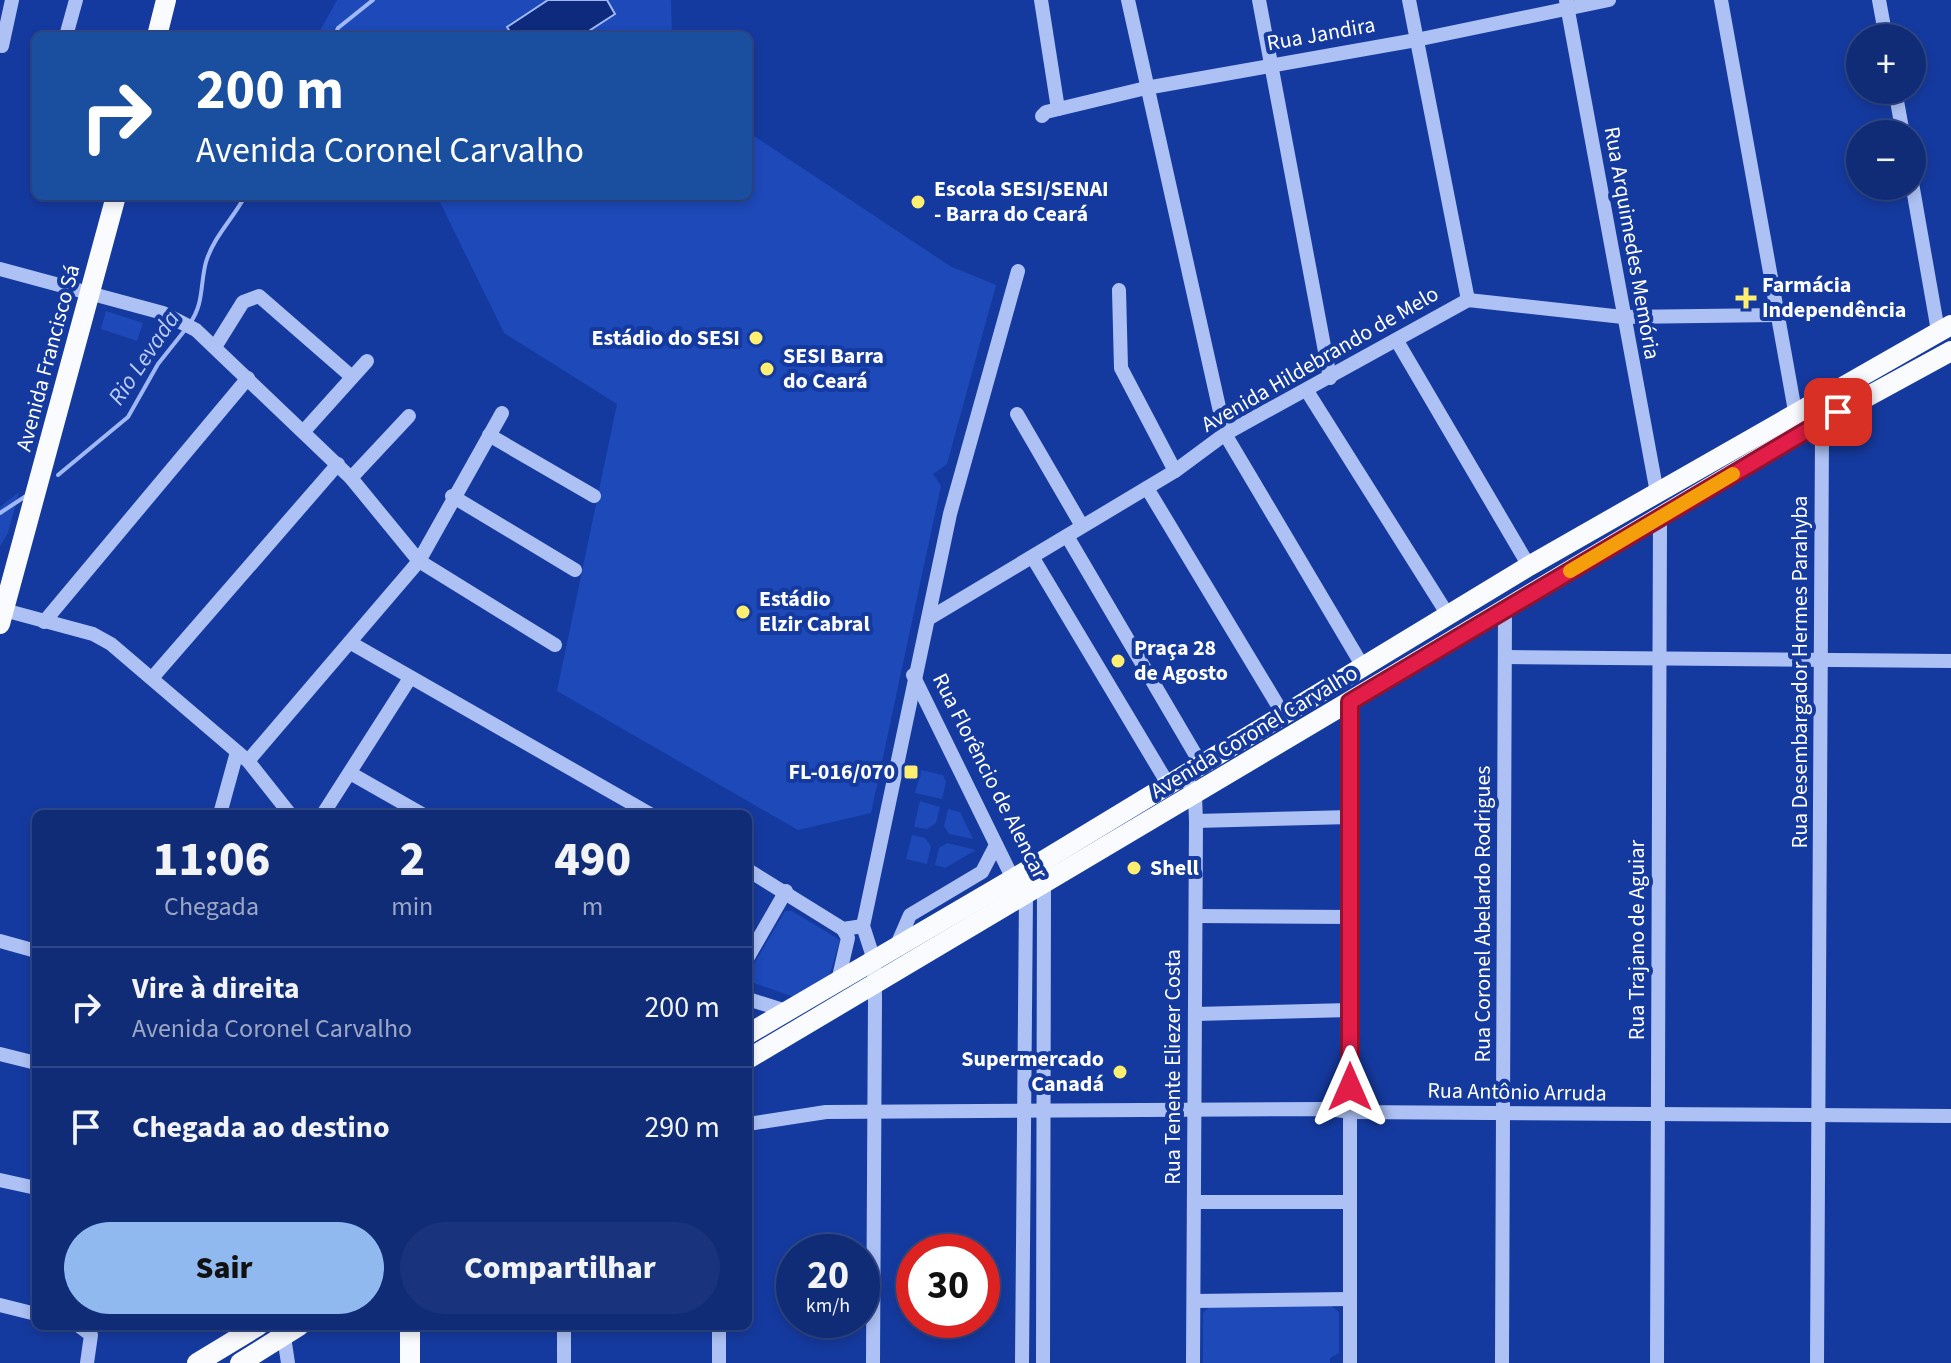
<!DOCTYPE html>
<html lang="pt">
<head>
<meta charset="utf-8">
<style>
  :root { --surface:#102c77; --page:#19347c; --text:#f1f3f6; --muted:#9ca7c6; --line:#304889; --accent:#90b9f0 }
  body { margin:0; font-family:"Source Sans 3",sans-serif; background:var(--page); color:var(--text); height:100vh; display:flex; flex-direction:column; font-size:30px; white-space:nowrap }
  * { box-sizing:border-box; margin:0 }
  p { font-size:26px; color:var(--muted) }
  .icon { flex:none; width:44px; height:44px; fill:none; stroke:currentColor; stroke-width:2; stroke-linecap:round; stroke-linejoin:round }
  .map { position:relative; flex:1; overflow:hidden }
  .sheet { position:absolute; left:32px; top:810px; width:720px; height:520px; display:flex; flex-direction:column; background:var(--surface); border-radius:12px; box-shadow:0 4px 12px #0003,0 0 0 2px var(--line) }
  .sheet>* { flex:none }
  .hud { position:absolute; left:32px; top:32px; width:720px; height:168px; border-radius:12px; box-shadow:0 4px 12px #0003,0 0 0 2px var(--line); background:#1a4fa0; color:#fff; overflow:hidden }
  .buttons { position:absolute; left:1846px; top:24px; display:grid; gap:16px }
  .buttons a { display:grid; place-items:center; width:80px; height:80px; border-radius:50%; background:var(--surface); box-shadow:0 4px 12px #0003,0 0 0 2px var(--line); font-size:40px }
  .speed { position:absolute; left:776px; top:1234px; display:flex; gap:16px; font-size:40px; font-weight:700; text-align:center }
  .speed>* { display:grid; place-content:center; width:104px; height:104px; border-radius:50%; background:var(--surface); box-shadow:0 4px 12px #0003,0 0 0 2px var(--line); line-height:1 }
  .speed small { font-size:20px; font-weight:400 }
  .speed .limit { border:12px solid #d22; background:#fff; color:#111 }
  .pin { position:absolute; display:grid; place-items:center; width:68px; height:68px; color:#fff; margin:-34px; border-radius:16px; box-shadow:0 4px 12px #0006 }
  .me { position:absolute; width:88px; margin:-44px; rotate:0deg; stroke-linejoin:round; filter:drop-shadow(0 0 6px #0008) }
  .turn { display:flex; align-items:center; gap:28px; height:168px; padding:0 32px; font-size:36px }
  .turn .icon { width:104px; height:104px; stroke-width:2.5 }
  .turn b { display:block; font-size:56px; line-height:68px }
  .eta { display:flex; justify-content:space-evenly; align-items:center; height:136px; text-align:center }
  .eta b { font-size:48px; font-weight:800; line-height:56px }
  .button { display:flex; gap:16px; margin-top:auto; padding:16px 32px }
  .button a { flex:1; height:92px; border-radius:48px; background:var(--accent); color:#111; font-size:32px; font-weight:800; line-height:92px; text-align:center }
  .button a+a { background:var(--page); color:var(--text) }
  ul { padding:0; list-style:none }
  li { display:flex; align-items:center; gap:24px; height:120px; padding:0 32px; border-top:2px solid var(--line) }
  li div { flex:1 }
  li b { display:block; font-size:30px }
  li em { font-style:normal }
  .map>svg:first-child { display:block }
  .green { fill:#1d49b9 }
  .water { fill:#0d2a7c; stroke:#a0b9f6; stroke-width:2 }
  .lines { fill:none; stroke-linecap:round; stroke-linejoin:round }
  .stream { stroke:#a0b9f6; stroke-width:4 }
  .minor { stroke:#adc1f4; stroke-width:14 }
  .major { stroke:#fafbff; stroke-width:20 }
  .route-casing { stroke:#92132f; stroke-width:20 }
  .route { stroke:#e11d48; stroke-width:14 }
  .slow { stroke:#f59e0b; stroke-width:14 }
  .poi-dot { fill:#ffee70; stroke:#153a9f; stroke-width:3 }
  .labels { text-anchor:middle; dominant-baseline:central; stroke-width:8; stroke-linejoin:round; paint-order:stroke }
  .street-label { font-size:22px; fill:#fff; stroke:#153a9f }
  .poi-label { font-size:22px; font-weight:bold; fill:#fff; stroke:#153a9f; text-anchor:start }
  .water-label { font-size:24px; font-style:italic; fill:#bacdfa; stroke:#153a9f }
</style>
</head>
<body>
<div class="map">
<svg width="1951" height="1363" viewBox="0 0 1951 1363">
  <rect width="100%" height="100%" fill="#153a9f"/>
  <g class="green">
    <polygon points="337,0 671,0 672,36 317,36"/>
    <polygon points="748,132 950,266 996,285 947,464 933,474 941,486 871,813 798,830 557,691 617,404 504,333 437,196 748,196"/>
    <polygon points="106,311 143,323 137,341 101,329"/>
    <polygon points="19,492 8,533 0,546 0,507"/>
    <polygon points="921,770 943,775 946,782 942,799 915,793"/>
    <polygon points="920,801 940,807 936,823 927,829 914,827"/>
    <polygon points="948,809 960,812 973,839 949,834 944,826"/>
    <polygon points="912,835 925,838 931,846 927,864 906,859"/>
    <polygon points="947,843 976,850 945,868 935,865 939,848"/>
    <polygon points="785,911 792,911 840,940 829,977 794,997 748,981 748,974"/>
    <polygon points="1212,1304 1330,1305 1339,1312 1339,1353 1330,1358 1330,1363 1203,1363 1203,1313"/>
  </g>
  <polygon class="water" points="548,0 607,0 615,14 581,36 513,36 507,27"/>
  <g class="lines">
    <g class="stream">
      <polyline points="335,36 338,28 373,0"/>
      <path d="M190,323C204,304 200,284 206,262C214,236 233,219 245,196"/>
      <polyline points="58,475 128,417 158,364 185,330"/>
      <polyline points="0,513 26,496"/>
    </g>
    <g class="minor">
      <polyline points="1041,0 1058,109"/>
      <polyline points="1128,0 1225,434 1362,665"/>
      <polyline points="1259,0 1330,378"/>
      <polyline points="1409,0 1468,300"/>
      <polyline points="1566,0 1657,493"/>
      <polyline points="1721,0 1795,411 1822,436 1817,1363"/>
      <polyline points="1879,0 1886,38"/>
      <polyline points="66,36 76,0"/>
      <polyline points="2,46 12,0"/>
      <polyline points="1895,90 1903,134"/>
      <polyline points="1042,116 1046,112 1146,88 1416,40 1609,0"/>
      <polyline points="1912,183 1938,331"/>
      <polyline points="0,269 163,313 196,330 351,478 419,561 555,645"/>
      <polyline points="1119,290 1121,368 1175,471"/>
      <polyline points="1397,341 1529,566"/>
      <polyline points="215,347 243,302 259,296 352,377"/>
      <polyline points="1307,391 1448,615"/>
      <polyline points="1017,414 1082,526"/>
      <polyline points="304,431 367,361"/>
      <polyline points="489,435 594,496"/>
      <polyline points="351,478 409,416"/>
      <polyline points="1147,488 1283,714"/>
      <polyline points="452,496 575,570"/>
      <polyline points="1067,536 1201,764"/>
      <polyline points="1033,558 1168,784"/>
      <polyline points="4,610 93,634 111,644 248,761 290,814"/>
      <polyline points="928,619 1175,471 1225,434 1468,300 1623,317 1778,315"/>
      <polyline points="44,622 248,378"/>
      <polyline points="351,643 650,814"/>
      <polyline points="1506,657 1951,661"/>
      <polyline points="913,675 1013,879 1026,895 1022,1363"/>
      <polyline points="153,677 338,464"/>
      <polyline points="1350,702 1350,1363"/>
      <polyline points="248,761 419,561 502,413"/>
      <polyline points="350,773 422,814"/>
      <polyline points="1184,774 1195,796 1196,821 1193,1363"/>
      <polyline points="220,814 237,752"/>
      <polyline points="323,814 410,678"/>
      <polyline points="1196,821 1351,817"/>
      <polyline points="748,870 843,929 863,926"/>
      <polyline points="1196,916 1350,917"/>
      <polyline points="0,941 36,951"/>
      <polyline points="896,947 910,915 982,872 996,845"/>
      <polyline points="748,957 786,891"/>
      <polyline points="838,981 848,938 843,929"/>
      <polyline points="748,999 786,1011"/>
      <polyline points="1196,1014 1350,1010"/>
      <polyline points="0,1054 36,1063"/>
      <polyline points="748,1124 826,1112 1328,1109 1351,1112 1951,1116"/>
      <polyline points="0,1180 36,1188"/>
      <polyline points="1194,1202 1350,1202"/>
      <polyline points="1194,1301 1350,1299"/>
      <polyline points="0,1305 36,1314"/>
      <polyline points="79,1326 91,1335 87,1363"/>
      <polyline points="283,1330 288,1363"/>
      <polyline points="564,1363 564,1326"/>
      <polyline points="719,1363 719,1326"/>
      <polyline points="873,1363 875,996 874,960 863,926 950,514 1018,271"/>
      <polyline points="1043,1363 1044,885"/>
      <polyline points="1502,1363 1505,609"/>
      <polyline points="1657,1363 1660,517"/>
    </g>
    <g class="major">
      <polyline points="157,36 166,0"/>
      <polyline points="0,624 116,196"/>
      <polyline points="748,1034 1013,879 1529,566 1951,325"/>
      <polyline points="748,1059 1801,433 1951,351"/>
      <polyline points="197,1363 258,1326"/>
      <polyline points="240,1363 299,1326"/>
      <polyline points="410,1363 410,1326"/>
    </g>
  </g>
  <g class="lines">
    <defs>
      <polyline id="route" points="1350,1087 1350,702 1838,412"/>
    </defs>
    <use href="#route" class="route-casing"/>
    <use href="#route" class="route"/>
    <polyline class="slow" points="1570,571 1733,474"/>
  </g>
  <g class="poi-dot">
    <circle cx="918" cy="202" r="8"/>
    <path d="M1742 286h8v8h8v8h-8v8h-8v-8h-8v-8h8z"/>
    <circle cx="756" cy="338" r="8"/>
    <circle cx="767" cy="369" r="8"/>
    <circle cx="743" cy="612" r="8"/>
    <circle cx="1118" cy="661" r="8"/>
    <rect x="903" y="764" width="16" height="16" rx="4"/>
    <circle cx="1134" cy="868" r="8"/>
    <circle cx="1120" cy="1072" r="8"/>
  </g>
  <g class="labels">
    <g class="street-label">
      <text transform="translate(1321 34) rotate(-10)">Rua Jandira</text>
      <text transform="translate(1632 243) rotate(80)">Rua Arquimedes Memória</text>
      <text transform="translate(48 358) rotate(-75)">Avenida Francisco Sá</text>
      <text transform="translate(1320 359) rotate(-30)">Avenida Hildebrando de Melo</text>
      <text transform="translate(1800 672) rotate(-90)">Rua Desembargador Hermes Parahyba</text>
      <text transform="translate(1254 732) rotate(-31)">Avenida Coronel Carvalho</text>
      <text transform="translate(990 776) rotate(63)">Rua Florêncio de Alencar</text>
      <text transform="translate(1483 914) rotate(-90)">Rua Coronel Abelardo Rodrigues</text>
      <text transform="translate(1637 940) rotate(-90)">Rua Trajano de Aguiar</text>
      <text transform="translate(1173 1067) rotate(-90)">Rua Tenente Eliezer Costa</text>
      <text transform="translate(1517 1092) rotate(1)">Rua Antônio Arruda</text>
    </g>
    <g class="poi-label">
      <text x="934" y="189">Escola SESI/SENAI<tspan x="934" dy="25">- Barra do Ceará</tspan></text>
      <text x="1762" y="285">Farmácia<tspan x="1762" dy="25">Independência</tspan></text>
      <text x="740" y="338" text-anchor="end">Estádio do SESI</text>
      <text x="783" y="356">SESI Barra<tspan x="783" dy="25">do Ceará</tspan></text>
      <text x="759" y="599">Estádio<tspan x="759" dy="25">Elzir Cabral</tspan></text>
      <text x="1134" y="648">Praça 28<tspan x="1134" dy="25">de Agosto</tspan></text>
      <text x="895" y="772" text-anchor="end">FL-016/070</text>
      <text x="1150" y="868">Shell</text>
      <text x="1104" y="1059" text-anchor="end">Supermercado<tspan x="1104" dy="25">Canadá</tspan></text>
    </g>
    <g class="water-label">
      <text transform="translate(144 358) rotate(-56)">Rio Levada</text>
    </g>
  </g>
</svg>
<div class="buttons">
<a>+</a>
<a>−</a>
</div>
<div class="speed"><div>20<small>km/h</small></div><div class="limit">30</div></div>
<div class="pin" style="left:1838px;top:412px;background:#d93025"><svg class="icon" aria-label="arrive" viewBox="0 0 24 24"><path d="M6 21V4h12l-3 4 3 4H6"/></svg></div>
<svg class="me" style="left:1350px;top:1087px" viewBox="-20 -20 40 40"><path d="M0-17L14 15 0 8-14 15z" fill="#e11d48" stroke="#fff" stroke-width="4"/></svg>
<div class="hud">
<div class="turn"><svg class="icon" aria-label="right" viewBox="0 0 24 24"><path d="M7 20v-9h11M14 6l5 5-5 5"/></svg><div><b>200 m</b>Avenida Coronel Carvalho</div></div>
</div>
<section class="sheet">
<div class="eta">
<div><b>11:06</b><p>Chegada</p></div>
<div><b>2</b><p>min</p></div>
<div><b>490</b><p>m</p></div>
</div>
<ul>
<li><svg class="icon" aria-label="right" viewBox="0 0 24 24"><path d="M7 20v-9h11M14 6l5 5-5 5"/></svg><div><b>Vire à direita</b><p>Avenida Coronel Carvalho</p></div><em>200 m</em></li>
<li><svg class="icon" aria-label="arrive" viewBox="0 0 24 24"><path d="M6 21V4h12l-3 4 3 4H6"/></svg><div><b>Chegada ao destino</b></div><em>290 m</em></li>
</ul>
<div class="button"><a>Sair</a><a>Compartilhar</a></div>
</section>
</div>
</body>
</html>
